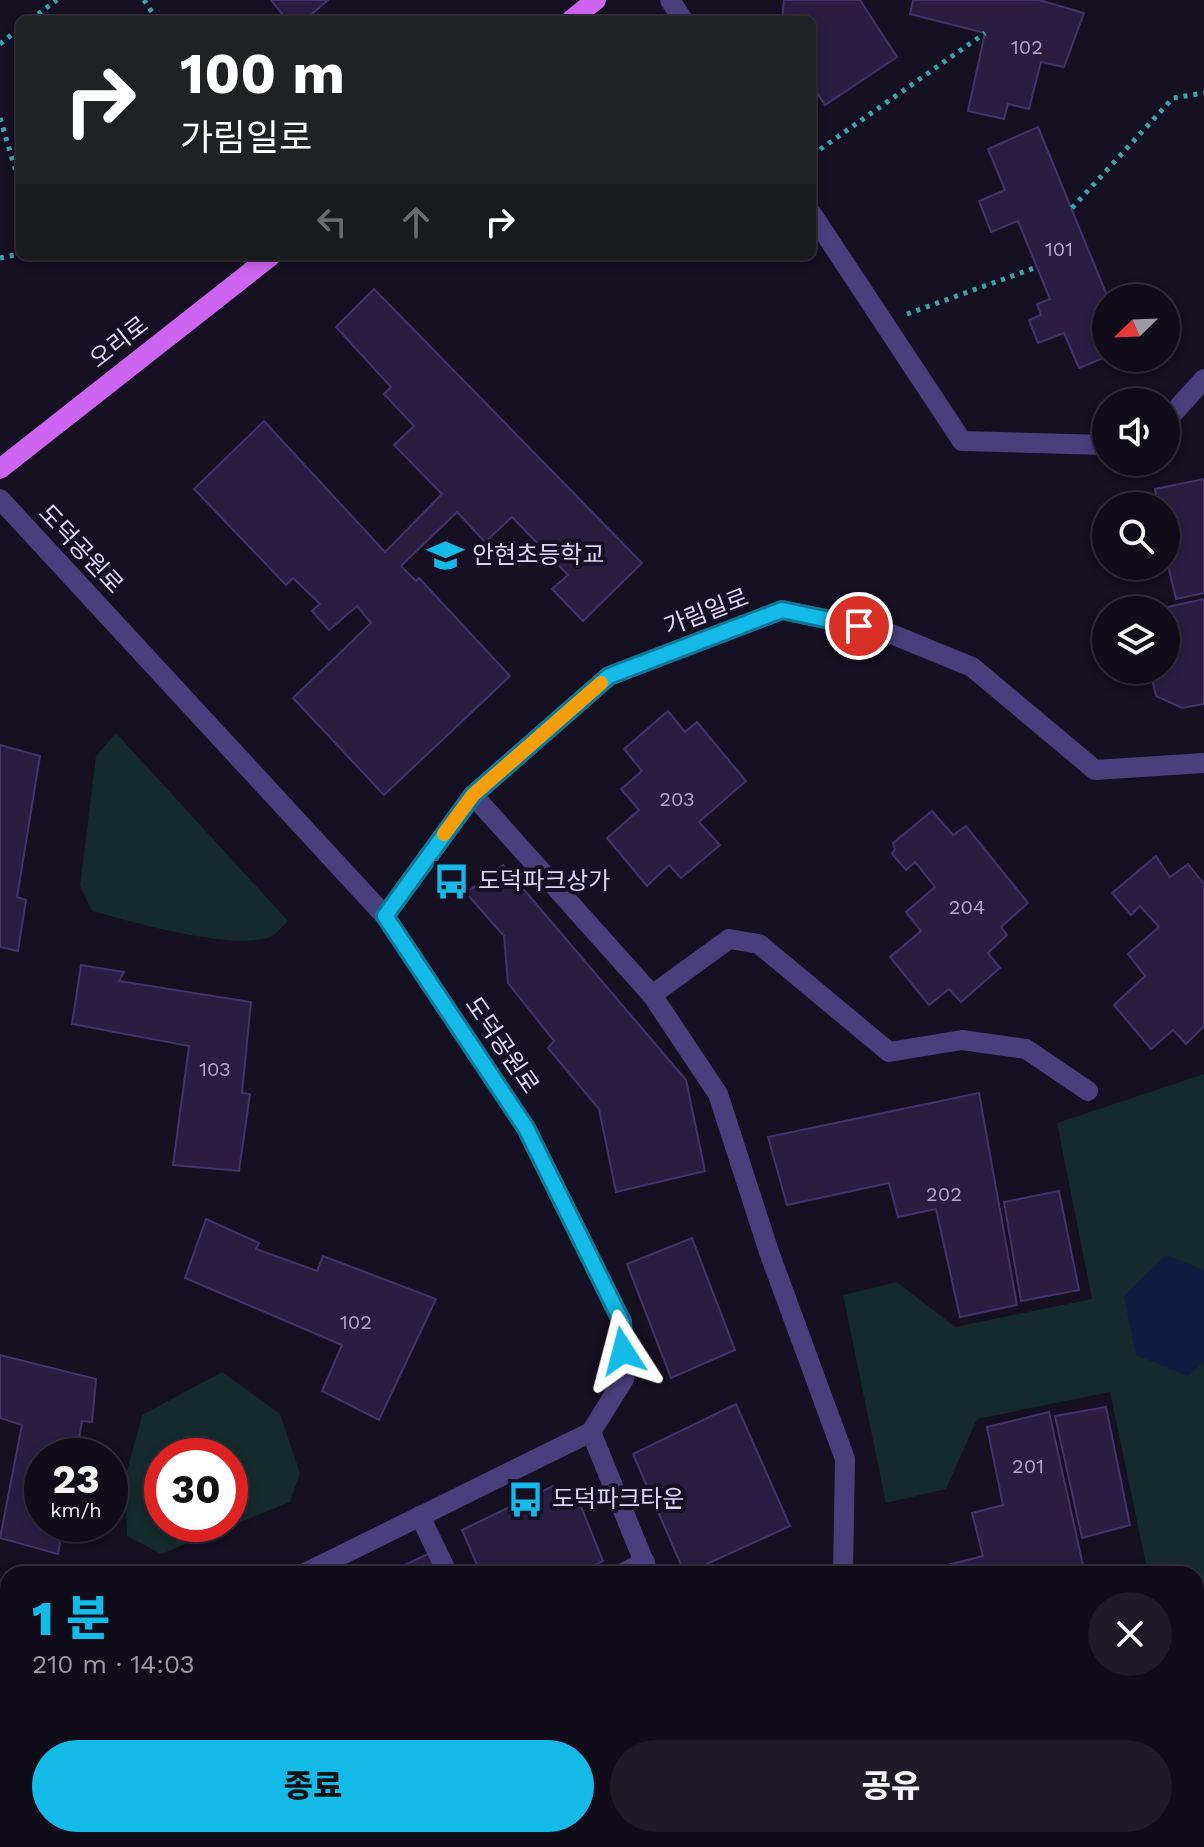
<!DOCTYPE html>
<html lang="ko">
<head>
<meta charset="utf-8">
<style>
  :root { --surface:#100c1a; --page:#1e1a27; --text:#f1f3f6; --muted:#9c9ba2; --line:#302c39; --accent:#14bae8 }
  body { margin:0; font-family:"Work Sans","Noto Sans KR",sans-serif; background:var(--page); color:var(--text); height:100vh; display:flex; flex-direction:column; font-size:30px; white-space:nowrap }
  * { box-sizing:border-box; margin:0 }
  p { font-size:26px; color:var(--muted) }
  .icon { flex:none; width:44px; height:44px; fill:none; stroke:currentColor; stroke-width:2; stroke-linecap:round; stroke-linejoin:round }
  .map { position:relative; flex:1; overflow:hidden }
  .panel { position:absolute; left:0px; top:1566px; width:1204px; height:282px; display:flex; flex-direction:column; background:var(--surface); border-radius:24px 24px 0 0; box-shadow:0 4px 12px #0003,0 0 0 2px var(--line) }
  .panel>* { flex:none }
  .top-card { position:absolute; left:16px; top:16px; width:800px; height:244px; border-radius:12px; box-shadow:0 4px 12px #0003,0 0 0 2px var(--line); background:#202124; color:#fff; overflow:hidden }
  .needle { width:52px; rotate:247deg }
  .fabs { position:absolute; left:1092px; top:284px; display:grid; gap:16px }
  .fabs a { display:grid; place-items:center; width:88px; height:88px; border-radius:50%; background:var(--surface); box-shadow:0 4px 12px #0003,0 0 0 2px var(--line); font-size:40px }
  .speed { position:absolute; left:24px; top:1438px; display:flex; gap:16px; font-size:40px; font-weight:700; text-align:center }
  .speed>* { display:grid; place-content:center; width:104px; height:104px; border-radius:50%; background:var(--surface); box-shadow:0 4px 12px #0003,0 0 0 2px var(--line); line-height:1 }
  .speed small { font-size:20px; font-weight:400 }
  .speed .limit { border:12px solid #d22; background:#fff; color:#111 }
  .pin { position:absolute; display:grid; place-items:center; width:68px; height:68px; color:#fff; margin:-34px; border:4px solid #fff; border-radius:50%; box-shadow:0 2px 8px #0007 }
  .me { position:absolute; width:88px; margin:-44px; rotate:351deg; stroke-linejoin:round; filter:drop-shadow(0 0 6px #0008) }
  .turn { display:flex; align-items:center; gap:28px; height:168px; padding:0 32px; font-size:36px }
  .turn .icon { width:104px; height:104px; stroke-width:2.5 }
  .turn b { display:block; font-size:56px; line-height:68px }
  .lanes { display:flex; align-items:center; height:76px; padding:0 32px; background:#0003; justify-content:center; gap:40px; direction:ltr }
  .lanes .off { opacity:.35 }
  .round { display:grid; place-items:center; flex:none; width:84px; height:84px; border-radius:42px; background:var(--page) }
  .summary { display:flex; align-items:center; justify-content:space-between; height:136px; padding:0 32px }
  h1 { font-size:48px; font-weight:800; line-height:60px; color:var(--accent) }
  .cta { display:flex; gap:16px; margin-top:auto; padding:16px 32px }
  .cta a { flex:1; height:92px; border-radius:48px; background:var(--accent); color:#111; font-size:32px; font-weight:800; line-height:92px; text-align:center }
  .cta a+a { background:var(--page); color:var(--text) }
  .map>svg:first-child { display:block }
  .green { fill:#142a2c; fill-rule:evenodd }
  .water { fill:#101d41 }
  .building { fill:#291e42; stroke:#44326b; stroke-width:2 }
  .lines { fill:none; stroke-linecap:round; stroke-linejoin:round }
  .path { stroke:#39a5ab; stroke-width:5; stroke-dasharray:4 6; stroke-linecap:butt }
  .minor { stroke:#493f7d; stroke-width:20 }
  .major { stroke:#ce65f2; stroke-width:20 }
  .route-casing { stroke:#0d7997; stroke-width:20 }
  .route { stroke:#14bae8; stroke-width:14 }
  .slow { stroke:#f59e0b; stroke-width:14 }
  .labels { text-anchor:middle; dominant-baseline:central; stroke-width:8; stroke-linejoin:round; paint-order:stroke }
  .number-label { font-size:20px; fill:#b1a7cd }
  .street-label { font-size:24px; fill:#ded5fb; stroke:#151022 }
  .poi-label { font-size:24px; fill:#ded5fb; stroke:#151022; text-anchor:start }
</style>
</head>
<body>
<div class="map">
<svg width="1204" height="1847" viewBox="0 0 1204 1847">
  <rect width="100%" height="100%" fill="#151022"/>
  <g class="green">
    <path d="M116,733L288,921C283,925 276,935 270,937C232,951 132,922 92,911L80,886L96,756Z"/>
    <polygon points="1204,1074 1204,1602 1196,1605 1196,1574 1148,1574 1110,1392 977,1419 946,1489 886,1503 843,1295 897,1282 955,1327 1092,1299 1057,1123"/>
    <path d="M222,1372L280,1414L300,1473L290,1502L161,1554L127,1536L125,1479L142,1415ZM162,1456H230V1524H162Z"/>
    <polygon points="0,1588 8,1591 8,1686 0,1695"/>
  </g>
  <polygon class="water" points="1166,1255 1204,1270 1204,1362 1188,1376 1136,1355 1124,1296"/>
  <g class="building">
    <polygon points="271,0 328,0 305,20 287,20"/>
    <polygon points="784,0 860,0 897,57 825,105 812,85 812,20 782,20"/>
    <polygon points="913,0 1039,0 1084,13 1064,67 1041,62 1029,109 1008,104 1004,119 968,111 985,33 910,14"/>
    <polygon points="1038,127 1108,298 1106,357 1079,368 1064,333 1038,343 1029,320 1041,315 1037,304 1050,299 1018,221 991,232 979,201 1005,190 988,149"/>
    <polygon points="374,289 642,563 583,621 552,589 568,575 512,517 485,542 457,512 401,566 416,581 419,578 510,676 384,795 293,698 371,623 357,606 329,630 312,611 320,604 293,578 286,585 194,489 264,421 385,552 442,494 394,445 414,426 384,394 391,387 336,327"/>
    <polygon points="1204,479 1204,593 1176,599 1166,557 1166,506 1158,506 1155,489"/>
    <polygon points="1204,599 1204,704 1182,708 1156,696 1150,670 1166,670 1167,607"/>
    <polygon points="668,711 685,732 697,722 746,781 699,822 720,845 681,878 669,865 647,886 607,838 639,810 621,789 642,771 624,749"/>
    <polygon points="0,745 40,756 17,897 26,900 18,951 0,947"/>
    <polygon points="932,811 953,835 966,826 1028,903 1001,927 1007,935 988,953 1000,968 961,1002 949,989 929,1005 890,957 921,931 906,912 935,887 915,862 906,870 892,854 895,849 893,843"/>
    <polygon points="1156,856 1170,877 1188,864 1204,884 1204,1026 1186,1044 1173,1030 1151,1049 1114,1005 1145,976 1128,954 1159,927 1140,906 1131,915 1112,893"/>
    <polygon points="503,865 686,1080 705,1171 616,1192 599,1109 548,1048 554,1041 508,983 504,936 466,893"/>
    <polygon points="81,965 124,972 119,981 251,1002 242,1093 250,1094 239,1171 173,1165 189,1046 72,1024"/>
    <polygon points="979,1093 1017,1305 960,1317 936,1209 898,1217 889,1183 787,1205 768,1137"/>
    <polygon points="1059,1191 1079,1290 1021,1301 1004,1202"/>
    <polygon points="206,1219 259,1243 256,1249 317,1271 323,1256 436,1299 379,1420 322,1391 342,1345 185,1278"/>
    <polygon points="692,1238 735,1350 671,1378 627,1264"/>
    <polygon points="0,1355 96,1379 92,1422 82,1421 76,1456 42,1456 42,1524 63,1524 58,1554 0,1538 22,1425 0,1418"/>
    <polygon points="736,1404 790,1526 685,1574 633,1454"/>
    <polygon points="1106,1407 1130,1525 1082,1538 1055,1416"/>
    <polygon points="1049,1412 1085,1574 911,1574 983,1556 972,1513 1003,1505 987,1427"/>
    <polygon points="553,1486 578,1499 603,1561 576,1574 481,1574 462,1530"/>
    <polygon points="430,1553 440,1574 385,1574"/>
    <polygon points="1196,1704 1204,1739 1204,1847 1160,1847 1159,1840 1196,1840"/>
    <polygon points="92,1840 193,1840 185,1844 186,1847 95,1847"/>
    <polygon points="804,1840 866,1840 867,1847 806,1847"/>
  </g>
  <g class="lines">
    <g class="path">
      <polyline points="144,0 157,20"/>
      <polyline points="30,20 57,0"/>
      <polyline points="0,44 20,28"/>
      <polyline points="0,118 20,185"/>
      <polyline points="812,155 985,33"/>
      <polyline points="1072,208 1173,98 1204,93"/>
      <polyline points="0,258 20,254"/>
      <polyline points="907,314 1037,267"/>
    </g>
    <g class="minor">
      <polyline points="670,0 683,20"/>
      <polyline points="812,214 962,441 1106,445"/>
      <polyline points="1166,421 1204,379"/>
      <polyline points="0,499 385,916 526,1128 622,1322 624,1379 591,1432 303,1574"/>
      <polyline points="473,795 652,995 718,1094 769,1252 845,1459 843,1574"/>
      <polyline points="385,916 473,795 609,676 782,610 884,631 972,667 1095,770 1204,763"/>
      <polyline points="652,995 729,939 759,944 889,1052 962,1040 1026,1049 1088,1091"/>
      <polyline points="591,1432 649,1574"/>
      <polyline points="420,1516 448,1574"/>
      <polyline points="621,1574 645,1562"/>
      <polyline points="1196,1640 1204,1637"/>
      <polyline points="0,1778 8,1768"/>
      <polyline points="50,1840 53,1847"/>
      <polyline points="619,1840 622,1847"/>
      <polyline points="373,1847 388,1840"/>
    </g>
    <g class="major">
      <polyline points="571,20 596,0"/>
      <polyline points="0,469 271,256"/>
    </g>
  </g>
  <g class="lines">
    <defs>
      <polyline id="route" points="623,1351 622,1322 526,1128 385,916 473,795 609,676 782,610 859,626"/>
    </defs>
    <use href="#route" class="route-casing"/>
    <use href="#route" class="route"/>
    <polyline class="slow" points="444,834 473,795 601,683"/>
  </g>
  <defs>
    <symbol id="school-bare" viewBox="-9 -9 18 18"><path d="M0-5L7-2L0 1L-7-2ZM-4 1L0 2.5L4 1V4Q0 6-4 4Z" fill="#14bae8" stroke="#151022" stroke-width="2.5" paint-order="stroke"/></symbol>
    <symbol id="bus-bare" viewBox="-9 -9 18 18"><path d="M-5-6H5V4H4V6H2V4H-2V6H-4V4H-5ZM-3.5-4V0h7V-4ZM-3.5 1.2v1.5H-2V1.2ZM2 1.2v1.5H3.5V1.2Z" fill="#14bae8" stroke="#151022" stroke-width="2.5" paint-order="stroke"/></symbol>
  </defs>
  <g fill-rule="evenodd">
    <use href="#school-bare" x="420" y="530" width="51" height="51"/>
    <use href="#bus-bare" x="426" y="856" width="51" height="51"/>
    <use href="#bus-bare" x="500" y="1474" width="51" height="51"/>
  </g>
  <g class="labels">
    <g class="number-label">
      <text x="1027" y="47">102</text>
      <text x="1059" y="249">101</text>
      <text x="677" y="799">203</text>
      <text x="967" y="907">204</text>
      <text x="215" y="1069">103</text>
      <text x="944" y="1194">202</text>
      <text x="356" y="1322">102</text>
      <text x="1028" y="1466">201</text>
    </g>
    <g class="street-label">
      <text transform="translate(119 342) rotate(-38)">오리로</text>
      <text transform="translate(81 549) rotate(47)">도덕공원로</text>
      <text transform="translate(706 612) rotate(-21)">가림일로</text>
      <text transform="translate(502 1045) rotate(56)">도덕공원로</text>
    </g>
    <g class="poi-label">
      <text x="472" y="555">안현초등학교</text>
      <text x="478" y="881">도덕파크상가</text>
      <text x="552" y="1499">도덕파크타운</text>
    </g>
  </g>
</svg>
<div class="fabs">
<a><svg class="needle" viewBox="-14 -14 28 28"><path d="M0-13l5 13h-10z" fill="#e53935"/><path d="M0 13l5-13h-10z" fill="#9c9ba2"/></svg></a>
<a><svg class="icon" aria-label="sound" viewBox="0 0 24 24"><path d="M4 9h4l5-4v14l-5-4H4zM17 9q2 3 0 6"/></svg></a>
<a><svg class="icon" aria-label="search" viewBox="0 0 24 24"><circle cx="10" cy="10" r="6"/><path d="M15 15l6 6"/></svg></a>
<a><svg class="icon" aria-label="layers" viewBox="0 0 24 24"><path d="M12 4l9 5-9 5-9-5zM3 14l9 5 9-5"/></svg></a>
</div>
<div class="speed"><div>23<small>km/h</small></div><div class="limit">30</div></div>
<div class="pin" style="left:859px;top:626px;background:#d93025"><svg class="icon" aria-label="arrive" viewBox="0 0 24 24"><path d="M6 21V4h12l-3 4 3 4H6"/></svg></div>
<svg class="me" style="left:623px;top:1351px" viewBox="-20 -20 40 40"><path d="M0-17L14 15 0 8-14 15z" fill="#14bae8" stroke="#fff" stroke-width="4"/></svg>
<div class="top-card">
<div class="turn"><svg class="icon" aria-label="right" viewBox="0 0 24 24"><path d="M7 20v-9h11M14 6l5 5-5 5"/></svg><div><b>100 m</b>가림일로</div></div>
<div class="lanes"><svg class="icon off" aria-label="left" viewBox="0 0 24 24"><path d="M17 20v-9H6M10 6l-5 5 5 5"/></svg><svg class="icon off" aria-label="ahead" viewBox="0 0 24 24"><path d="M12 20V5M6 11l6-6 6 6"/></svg><svg class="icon" aria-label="right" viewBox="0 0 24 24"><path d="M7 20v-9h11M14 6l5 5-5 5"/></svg></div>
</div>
<section class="panel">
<div class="summary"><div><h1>1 분</h1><p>210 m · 14:03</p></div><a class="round"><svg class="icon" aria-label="close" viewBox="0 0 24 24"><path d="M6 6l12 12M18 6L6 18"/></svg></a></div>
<div class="cta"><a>종료</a><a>공유</a></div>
</section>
</div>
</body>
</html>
